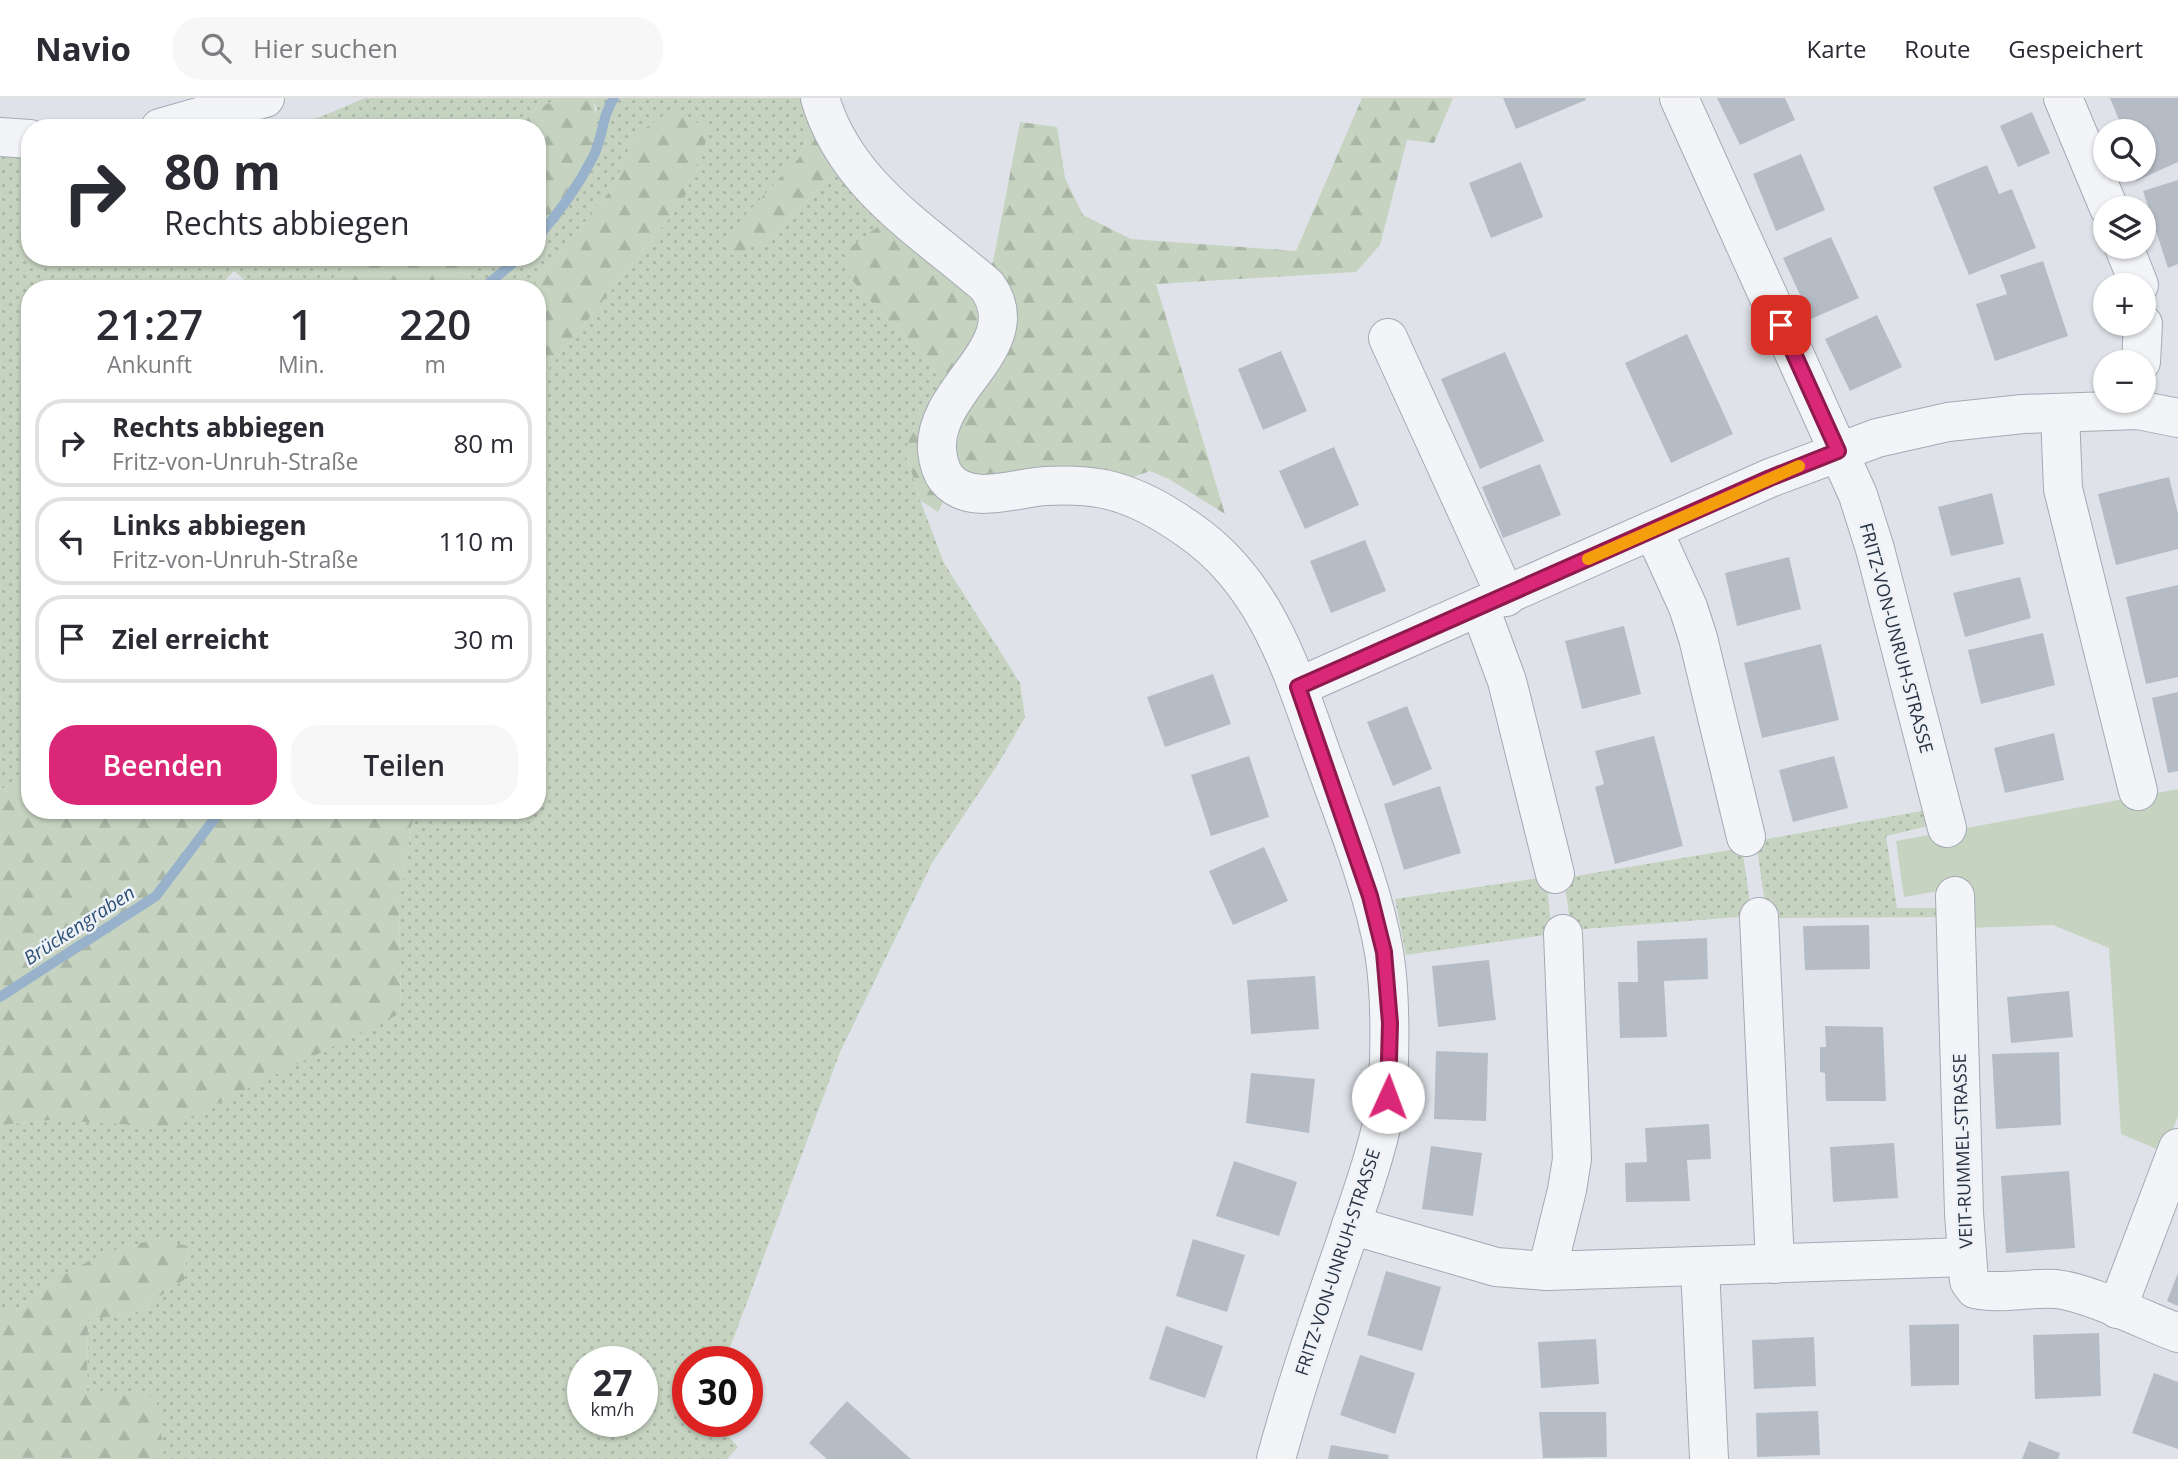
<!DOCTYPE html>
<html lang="de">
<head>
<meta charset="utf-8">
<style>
  :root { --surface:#fff; --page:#f7f7f7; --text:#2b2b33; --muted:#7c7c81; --line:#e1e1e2; --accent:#db2777 }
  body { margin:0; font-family:"Open Sans",sans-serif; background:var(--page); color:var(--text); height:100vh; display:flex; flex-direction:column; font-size:26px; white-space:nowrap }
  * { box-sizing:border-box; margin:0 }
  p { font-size:23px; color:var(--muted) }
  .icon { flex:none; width:38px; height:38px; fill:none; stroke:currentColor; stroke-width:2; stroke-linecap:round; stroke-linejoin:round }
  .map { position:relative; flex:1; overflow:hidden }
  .side { position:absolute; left:21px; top:182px; width:525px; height:539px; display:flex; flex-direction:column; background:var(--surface); border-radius:28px; box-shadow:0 2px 5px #0004 }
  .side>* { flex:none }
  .hud { position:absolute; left:21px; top:21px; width:525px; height:147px; border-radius:28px; box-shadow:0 2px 5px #0004; background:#fff; color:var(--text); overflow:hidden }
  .buttons { position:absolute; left:2093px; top:21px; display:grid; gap:14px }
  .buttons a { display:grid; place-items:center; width:63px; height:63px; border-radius:50%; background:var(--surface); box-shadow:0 2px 5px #0004; font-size:35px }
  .speed { position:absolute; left:567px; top:1248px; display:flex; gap:14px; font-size:35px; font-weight:700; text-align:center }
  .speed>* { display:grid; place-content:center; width:91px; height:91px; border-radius:50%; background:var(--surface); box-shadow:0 2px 5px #0004; line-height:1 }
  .speed small { font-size:18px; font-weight:400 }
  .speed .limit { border:10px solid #d22; background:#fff; color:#111 }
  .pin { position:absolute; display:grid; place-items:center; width:60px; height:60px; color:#fff; margin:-30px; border-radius:14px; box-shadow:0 4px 10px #0006 }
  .me { position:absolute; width:77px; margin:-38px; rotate:2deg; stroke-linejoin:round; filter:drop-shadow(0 0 5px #0008) }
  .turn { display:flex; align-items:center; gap:24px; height:147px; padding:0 28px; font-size:32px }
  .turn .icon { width:91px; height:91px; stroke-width:2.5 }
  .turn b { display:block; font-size:49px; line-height:60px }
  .eta { display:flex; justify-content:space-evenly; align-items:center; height:119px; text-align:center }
  .eta b { font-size:42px; font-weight:600; line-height:49px }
  .primary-button { display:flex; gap:14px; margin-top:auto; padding:14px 28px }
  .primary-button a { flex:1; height:80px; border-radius:28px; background:var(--accent); color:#fff; font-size:28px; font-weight:600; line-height:80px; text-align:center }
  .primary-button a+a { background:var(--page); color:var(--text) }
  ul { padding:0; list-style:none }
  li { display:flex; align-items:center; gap:21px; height:88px; margin:0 14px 10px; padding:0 14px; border:4px solid var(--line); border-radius:28px }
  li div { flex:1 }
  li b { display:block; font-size:26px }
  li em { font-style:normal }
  header { display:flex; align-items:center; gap:42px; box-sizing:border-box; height:98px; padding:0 35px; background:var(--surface); border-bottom:2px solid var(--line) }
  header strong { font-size:33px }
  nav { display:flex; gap:38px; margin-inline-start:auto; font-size:24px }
  .search { width:490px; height:63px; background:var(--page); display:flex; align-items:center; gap:18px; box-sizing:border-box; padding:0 24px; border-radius:28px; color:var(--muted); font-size:26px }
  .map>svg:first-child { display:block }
  .grass { fill:url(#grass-dots); fill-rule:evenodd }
  .forest { fill:url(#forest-firs) }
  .green { fill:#c5d3c0 }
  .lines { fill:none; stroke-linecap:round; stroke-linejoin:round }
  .stream { stroke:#98b2cb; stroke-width:10 }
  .building { fill:#b6bcc6 }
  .minor-casing { stroke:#a4aab3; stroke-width:40 }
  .minor { stroke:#f2f4f7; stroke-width:38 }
  .route-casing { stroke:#8e194d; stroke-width:18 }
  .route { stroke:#db2777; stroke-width:12 }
  .slow { stroke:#f59e0b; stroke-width:12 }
  .labels { text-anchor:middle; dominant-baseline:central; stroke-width:5; stroke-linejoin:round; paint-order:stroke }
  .street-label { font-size:18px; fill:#273141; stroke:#eef2f6 }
  .water-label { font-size:19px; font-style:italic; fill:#2f5177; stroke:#eef2f6 }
</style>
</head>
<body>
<header>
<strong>Navio</strong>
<div class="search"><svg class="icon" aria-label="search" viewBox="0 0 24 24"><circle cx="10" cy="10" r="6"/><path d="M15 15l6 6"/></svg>Hier suchen</div>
<nav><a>Karte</a><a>Route</a><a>Gespeichert</a></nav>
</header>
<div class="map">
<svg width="2178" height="1361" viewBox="0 0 2178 1361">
  <defs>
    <pattern id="grass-dots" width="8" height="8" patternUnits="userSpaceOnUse" patternTransform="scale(1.75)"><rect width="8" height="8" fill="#c5d3c0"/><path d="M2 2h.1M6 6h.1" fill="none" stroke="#a9b6a6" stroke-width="1.8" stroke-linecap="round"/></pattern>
    <pattern id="forest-firs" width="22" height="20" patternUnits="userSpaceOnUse" patternTransform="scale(1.75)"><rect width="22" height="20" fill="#c5d3c0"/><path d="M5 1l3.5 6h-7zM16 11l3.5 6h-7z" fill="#a9b6a6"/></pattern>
  </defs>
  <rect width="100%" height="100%" fill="#dfe3e9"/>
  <g class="grass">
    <polygon points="365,0 558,0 503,30 279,30 320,19"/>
    <path d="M592,0H805L811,29L799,60L772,89L728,157L777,139L792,117L838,73L888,121L850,180L942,283L919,315L905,354L920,402L944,465L1020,585L1025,619L998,666L932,765L840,954L725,1263L688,1264V1323H715L738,1349L727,1361H156L164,1356L87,1294L88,1222L135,1215L184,1182L188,1148L52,1183L16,1213H0V1027L52,1022L401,915L399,807L414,712H537V285L683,103L634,38L614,88L531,191H447L492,159H537V127L545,122L597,11ZM583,1264H642V1323H583Z"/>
    <polygon points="0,48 30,51 30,159 356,159 321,191 255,191 234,173 216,191 30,191 30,673 0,692"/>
    <polygon points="1927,712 1932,727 1886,738 1897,810 1941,810 1941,819 1767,820 1756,743"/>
    <polygon points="1742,750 1752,818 1571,832 1564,780"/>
    <polygon points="1546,779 1552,836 1406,857 1395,801"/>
  </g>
  <g class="forest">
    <path d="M558,0H592C607,37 567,106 537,127V30H503Z"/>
    <polygon points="1362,0 1453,0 1434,45 1407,42 1380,147 1356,174 1156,186 1225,416 1169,381 1150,373 1119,384 965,380 955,356 962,321 957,282 946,398 938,414 920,402 905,353 919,315 942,283 850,180 844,154 888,121 964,187 968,198 993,164 1020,24 1057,29 1065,80 1083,117 1131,141 1296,153"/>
    <polygon points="673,11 710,32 683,103 537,285 537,191 531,191 614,88 634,38"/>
    <polygon points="811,29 838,73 792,117 777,139 729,158 725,144 743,119 799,60"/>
    <polygon points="356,159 492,159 447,191 321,191"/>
    <polygon points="30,673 30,712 414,712 399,807 401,915 170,1029 52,1022 0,1027 0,692"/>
    <polygon points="155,1141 188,1148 184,1182 135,1215 88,1222 87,1294 156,1298 164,1357 156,1361 0,1361 0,1213 16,1213 52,1183 104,1155"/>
  </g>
  <polygon class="green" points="2178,691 2178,1018 2164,1054 2121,1036 2109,850 2053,827 1967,830 1962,789 1904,799 1896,743"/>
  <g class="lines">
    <g class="stream">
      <path d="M537,140C559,115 579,87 594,57C603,39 602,17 614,0"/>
      <polyline points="482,191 520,159"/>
      <polyline points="0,899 156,798 221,712"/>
    </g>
  </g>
  <g class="building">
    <polygon points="1503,0 1585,0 1586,2 1516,31"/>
    <polygon points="1717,0 1785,0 1795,22 1740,47"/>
    <polygon points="2110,0 2178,0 2178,64 2136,83 2131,72 2144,72 2144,33 2114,33 2113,30 2121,27"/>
    <polygon points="2032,14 2050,55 2018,69 2000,28"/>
    <polygon points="1801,56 1825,112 1776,133 1753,76"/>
    <polygon points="1521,64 1543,119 1491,140 1469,85"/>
    <polygon points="1987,67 1999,96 2012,91 2036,150 1969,177 1933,89"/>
    <polygon points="2178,82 2178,166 2168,170 2143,93"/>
    <polygon points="1831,139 1859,200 1811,221 1783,160"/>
    <polygon points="2043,163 2068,238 1995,263 1976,206 2007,196 2000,177"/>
    <polygon points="1877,217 1902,269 1850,293 1825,241"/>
    <polygon points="1687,236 1733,336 1671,365 1625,265"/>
    <polygon points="1281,253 1307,313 1263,332 1238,271"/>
    <polygon points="1505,254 1544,343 1480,371 1441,281"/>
    <polygon points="1334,349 1359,407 1305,431 1279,373"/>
    <polygon points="1540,366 1561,417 1503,440 1482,389"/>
    <polygon points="2169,379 2178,416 2178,451 2116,467 2098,396"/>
    <polygon points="1992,395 2004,446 1951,458 1938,409"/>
    <polygon points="1365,442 1386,493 1331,515 1310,463"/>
    <polygon points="1789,459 1801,511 1737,528 1725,475"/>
    <polygon points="2020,479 2031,520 1965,539 1953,495"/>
    <polygon points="2178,487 2178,579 2146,586 2126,499"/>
    <polygon points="1624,528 1641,596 1582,611 1565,543"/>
    <polygon points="2043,535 2055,587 1981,606 1968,552"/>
    <polygon points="1821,546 1839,622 1762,640 1744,565"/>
    <polygon points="1213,576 1231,626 1165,649 1147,599"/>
    <polygon points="2178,594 2178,673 2168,675 2152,600"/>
    <polygon points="1407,608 1432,671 1393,688 1367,624"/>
    <polygon points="2054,635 2064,682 2005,695 1994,650"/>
    <polygon points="1654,638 1683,748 1615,766 1595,689 1604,686 1595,653"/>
    <polygon points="1249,658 1269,719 1211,738 1191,677"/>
    <polygon points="1834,658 1848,710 1793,724 1779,672"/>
    <polygon points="1440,688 1461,755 1404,772 1384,706"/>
    <polygon points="1264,749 1288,803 1233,827 1209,773"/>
    <polygon points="1869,827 1870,871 1805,872 1803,828"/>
    <polygon points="1707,840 1708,881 1664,883 1667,939 1620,940 1618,884 1638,884 1637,843"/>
    <polygon points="1489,862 1496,922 1438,929 1432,868"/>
    <polygon points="1315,878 1319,931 1251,936 1247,882"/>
    <polygon points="2069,893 2073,939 2011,945 2007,899"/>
    <polygon points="1825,928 1883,929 1886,1003 1826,1003 1825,975 1820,974 1820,949 1826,949"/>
    <polygon points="1436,953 1488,955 1486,1023 1434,1021"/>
    <polygon points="2059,954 2061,1027 1996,1031 1992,956"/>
    <polygon points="1251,975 1315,981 1309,1035 1246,1025"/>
    <polygon points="1709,1026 1711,1061 1687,1062 1690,1103 1626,1104 1625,1065 1647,1064 1645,1030"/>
    <polygon points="1894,1045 1898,1100 1833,1104 1830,1049"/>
    <polygon points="1431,1048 1482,1055 1473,1118 1422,1111"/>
    <polygon points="1234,1063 1297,1084 1279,1138 1216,1118"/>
    <polygon points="2069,1073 2075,1150 2006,1155 2001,1078"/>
    <polygon points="1193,1141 1245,1157 1227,1214 1176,1198"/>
    <polygon points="1386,1173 1441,1189 1422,1253 1367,1237"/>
    <polygon points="2178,1175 2178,1208 2167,1203"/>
    <polygon points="1959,1226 1959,1287 1911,1288 1909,1227"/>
    <polygon points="1166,1228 1223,1248 1205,1300 1149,1281"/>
    <polygon points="2099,1235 2101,1298 2035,1301 2033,1237"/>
    <polygon points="1814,1239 1816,1288 1754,1291 1752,1242"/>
    <polygon points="1596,1241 1599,1286 1541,1290 1538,1244"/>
    <polygon points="1360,1257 1415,1275 1395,1336 1340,1317"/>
    <polygon points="2154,1275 2178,1284 2178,1351 2132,1335"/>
    <polygon points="847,1303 894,1346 911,1361 827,1361 809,1345"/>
    <polygon points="1818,1313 1820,1357 1757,1359 1756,1315"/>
    <polygon points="1539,1314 1606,1314 1607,1359 1543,1360"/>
    <polygon points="2029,1343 2060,1355 2058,1361 2022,1361"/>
    <polygon points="1331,1347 1389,1357 1388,1361 1328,1361"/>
  </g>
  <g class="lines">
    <defs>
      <g id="minor">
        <path d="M820,0C845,87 924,133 987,188C1030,247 933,290 937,352C938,362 940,372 946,380C969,409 1015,390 1045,388C1064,387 1084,387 1104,391C1136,398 1162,413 1189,432C1262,482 1289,563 1317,643C1340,709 1372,785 1384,854C1390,890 1390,928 1389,964C1388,976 1389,989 1387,1001C1379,1049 1361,1097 1346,1143C1321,1215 1296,1287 1276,1361"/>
        <polyline points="1679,0 1858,397 1875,451 1947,730"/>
        <polyline points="2063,0 2109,110"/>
        <polyline points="160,30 265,0"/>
        <polyline points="0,39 30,41"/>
        <polyline points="2124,149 2139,187"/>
        <polyline points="1388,240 1506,499"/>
        <polyline points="2141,264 2143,226"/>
        <polyline points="2060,316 2063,391 2138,693"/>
        <polyline points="1653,432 1688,509 1698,540 1746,739"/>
        <polyline points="1480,510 1507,583 1555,776"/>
        <polyline points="1298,589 1770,380 1877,340 1948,324 2023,316 2138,312 2178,320"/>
        <path d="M1955,798L1964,1115L1969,1183L1975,1191C2001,1197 2029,1189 2056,1191C2090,1195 2144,1222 2178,1235"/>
        <polyline points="1759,819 1775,1166"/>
        <polyline points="1351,1127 1496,1169 1547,1173 1966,1159"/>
        <polyline points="1700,1169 1709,1361"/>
        <polyline points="1547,1173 1567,1092 1572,1061 1563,836"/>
        <polyline points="2117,1211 2178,1050"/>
      </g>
    </defs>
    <use href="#minor" class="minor-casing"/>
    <use href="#minor" class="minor"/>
  </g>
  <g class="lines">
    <defs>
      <polyline id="route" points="1388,999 1390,925 1384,854 1370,798 1298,589 1770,380 1838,353 1781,227"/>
    </defs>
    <use href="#route" class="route-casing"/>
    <use href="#route" class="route"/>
    <polyline class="slow" points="1588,461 1799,368"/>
  </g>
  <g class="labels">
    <g class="street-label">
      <text transform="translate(1897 540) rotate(75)">FRITZ-VON-UNRUH-STRASSE</text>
      <text transform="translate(1962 1053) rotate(-92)">VEIT-RUMMEL-STRASSE</text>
      <text transform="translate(1337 1164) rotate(-72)">FRITZ-VON-UNRUH-STRASSE</text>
    </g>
    <g class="water-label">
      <text transform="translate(79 827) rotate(-33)">Brückengraben</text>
    </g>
  </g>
</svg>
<div class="buttons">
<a><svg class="icon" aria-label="search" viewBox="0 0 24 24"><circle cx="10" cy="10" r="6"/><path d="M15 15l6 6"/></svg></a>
<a><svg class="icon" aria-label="layers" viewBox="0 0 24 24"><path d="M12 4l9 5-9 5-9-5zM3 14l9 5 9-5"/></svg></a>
<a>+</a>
<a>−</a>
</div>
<div class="speed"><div>27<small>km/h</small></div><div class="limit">30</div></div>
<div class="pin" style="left:1781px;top:227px;background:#d93025"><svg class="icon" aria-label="arrive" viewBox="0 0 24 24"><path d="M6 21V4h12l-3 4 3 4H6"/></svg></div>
<svg class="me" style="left:1388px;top:999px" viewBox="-20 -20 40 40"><circle r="19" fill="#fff"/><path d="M0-13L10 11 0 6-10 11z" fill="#db2777"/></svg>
<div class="hud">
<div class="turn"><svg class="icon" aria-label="right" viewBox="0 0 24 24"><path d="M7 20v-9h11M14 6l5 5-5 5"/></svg><div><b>80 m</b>Rechts abbiegen</div></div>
</div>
<section class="side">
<div class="eta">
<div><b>21:27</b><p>Ankunft</p></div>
<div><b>1</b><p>Min.</p></div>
<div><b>220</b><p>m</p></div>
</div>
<ul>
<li><svg class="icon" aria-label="right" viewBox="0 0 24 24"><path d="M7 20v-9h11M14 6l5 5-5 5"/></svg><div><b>Rechts abbiegen</b><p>Fritz-von-Unruh-Straße</p></div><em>80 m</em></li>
<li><svg class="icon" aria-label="left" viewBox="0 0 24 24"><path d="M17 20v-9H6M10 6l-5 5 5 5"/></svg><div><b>Links abbiegen</b><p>Fritz-von-Unruh-Straße</p></div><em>110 m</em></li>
<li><svg class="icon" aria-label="arrive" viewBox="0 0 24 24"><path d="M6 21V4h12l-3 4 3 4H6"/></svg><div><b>Ziel erreicht</b></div><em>30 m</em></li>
</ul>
<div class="primary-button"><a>Beenden</a><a>Teilen</a></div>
</section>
</div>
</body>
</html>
